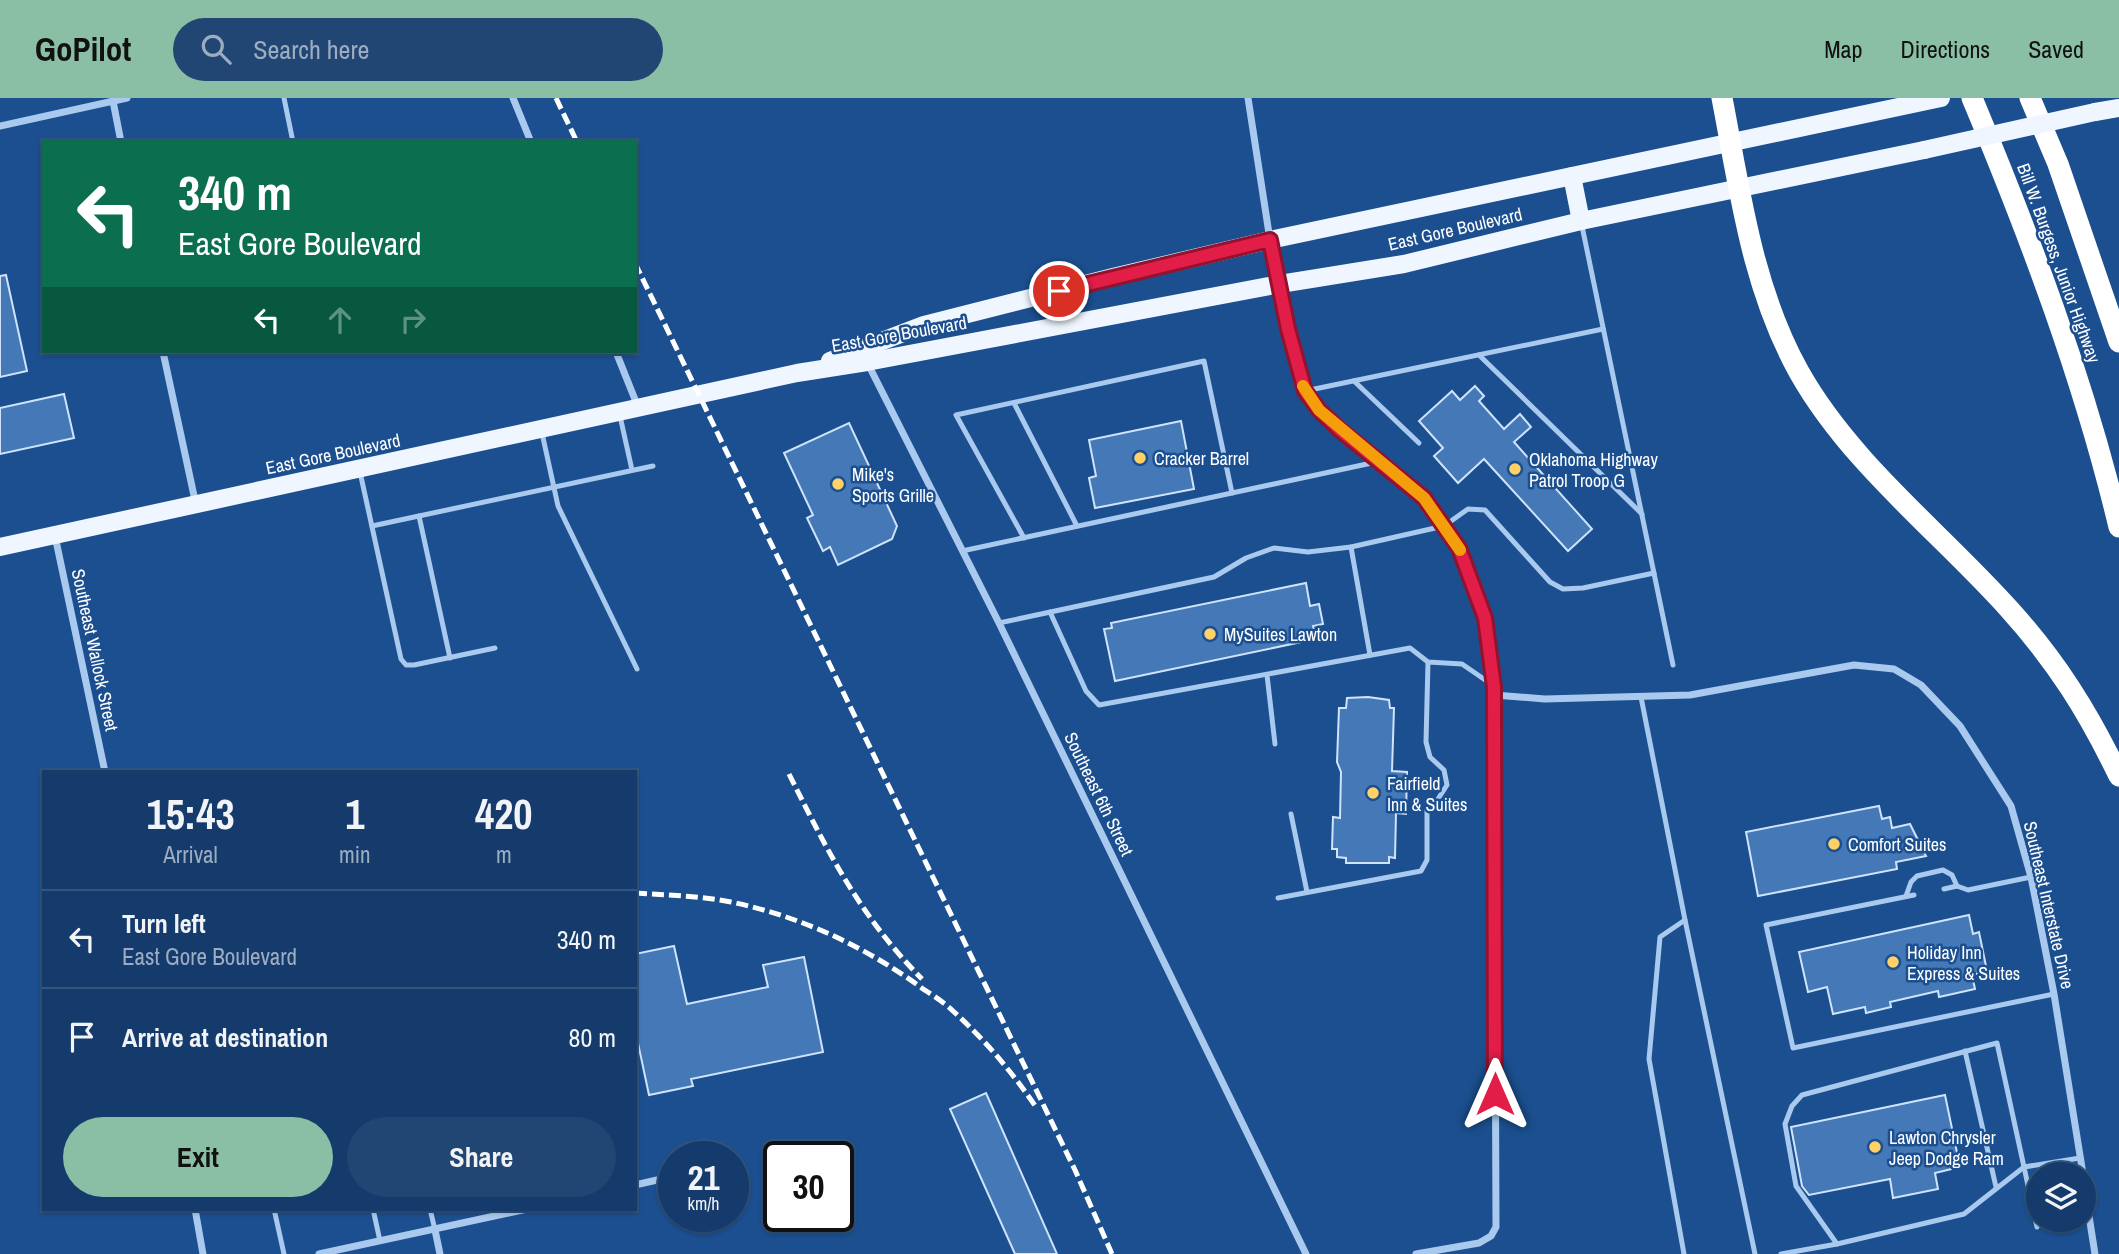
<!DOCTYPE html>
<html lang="en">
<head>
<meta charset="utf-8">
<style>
  :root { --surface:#143b6b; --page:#214673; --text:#f1f3f6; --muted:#9dadc1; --line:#33557e; --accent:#8abfa5 }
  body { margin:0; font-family:"Archivo Narrow",sans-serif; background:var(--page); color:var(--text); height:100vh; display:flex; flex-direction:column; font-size:26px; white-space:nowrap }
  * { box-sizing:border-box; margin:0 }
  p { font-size:23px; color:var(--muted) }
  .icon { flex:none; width:38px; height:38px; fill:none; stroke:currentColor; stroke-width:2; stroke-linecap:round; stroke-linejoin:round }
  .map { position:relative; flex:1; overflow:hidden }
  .drawer { position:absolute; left:42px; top:672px; width:595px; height:441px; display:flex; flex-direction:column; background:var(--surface); border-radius:0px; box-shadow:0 2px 5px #0004,0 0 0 2px var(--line) }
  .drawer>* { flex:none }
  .guide { position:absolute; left:42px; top:42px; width:595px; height:214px; border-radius:0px; box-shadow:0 2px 5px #0004,0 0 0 2px var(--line); background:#0b6e4f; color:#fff; overflow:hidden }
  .tools { position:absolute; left:2026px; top:1064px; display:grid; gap:14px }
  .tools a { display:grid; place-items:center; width:70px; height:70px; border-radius:50%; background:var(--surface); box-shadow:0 2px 5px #0004,0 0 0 2px var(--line); font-size:35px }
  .speed { position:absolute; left:658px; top:1043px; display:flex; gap:14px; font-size:35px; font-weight:700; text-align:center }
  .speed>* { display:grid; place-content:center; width:91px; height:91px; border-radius:50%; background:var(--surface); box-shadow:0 2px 5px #0004,0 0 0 2px var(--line); line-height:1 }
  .speed small { font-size:18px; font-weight:400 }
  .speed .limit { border:4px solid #111; border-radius:10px; background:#fff; color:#111 }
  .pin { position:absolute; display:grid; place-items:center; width:60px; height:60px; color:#fff; margin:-30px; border:4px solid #fff; border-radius:50%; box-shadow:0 2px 7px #0007 }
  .me { position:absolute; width:77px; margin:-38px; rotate:0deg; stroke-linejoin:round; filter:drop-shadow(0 0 5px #0008) }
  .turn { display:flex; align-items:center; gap:24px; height:147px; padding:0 21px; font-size:32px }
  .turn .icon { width:91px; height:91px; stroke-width:2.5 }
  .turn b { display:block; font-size:49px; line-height:60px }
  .lanes { display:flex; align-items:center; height:66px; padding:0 21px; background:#0003; justify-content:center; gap:35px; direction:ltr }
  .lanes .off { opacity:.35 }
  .eta { display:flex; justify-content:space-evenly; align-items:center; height:119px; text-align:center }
  .eta b { font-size:42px; font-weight:700; line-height:49px }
  .primary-button { display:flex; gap:14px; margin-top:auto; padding:14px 21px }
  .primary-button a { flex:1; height:80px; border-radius:42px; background:var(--accent); color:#111; font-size:28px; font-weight:700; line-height:80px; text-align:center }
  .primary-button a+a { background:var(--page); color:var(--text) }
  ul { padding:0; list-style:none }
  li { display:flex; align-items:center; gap:21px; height:98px; padding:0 21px; border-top:2px solid var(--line) }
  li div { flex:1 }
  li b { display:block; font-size:26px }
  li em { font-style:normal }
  header { display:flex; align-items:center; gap:42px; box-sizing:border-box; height:98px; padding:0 35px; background:var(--accent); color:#111 }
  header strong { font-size:33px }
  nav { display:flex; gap:38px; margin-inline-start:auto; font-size:24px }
  .search { width:490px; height:63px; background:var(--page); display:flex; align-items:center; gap:18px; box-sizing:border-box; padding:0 24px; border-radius:38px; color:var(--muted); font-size:26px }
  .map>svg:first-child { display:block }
  .building { fill:#4478b7; stroke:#cfe3fa; stroke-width:2 }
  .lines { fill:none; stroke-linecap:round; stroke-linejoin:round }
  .service { stroke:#a9c9ee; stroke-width:5 }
  .minor { stroke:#a9c9ee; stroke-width:7 }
  .primary { stroke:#f0f6ff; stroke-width:18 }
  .motorway { stroke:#fff; stroke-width:21 }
  .rail { stroke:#fff; stroke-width:5; stroke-dasharray:12 5; stroke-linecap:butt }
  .primary-bridge { stroke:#f0f6ff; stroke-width:18 }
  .route-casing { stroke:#92132f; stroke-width:18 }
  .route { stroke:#e11d48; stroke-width:12 }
  .slow { stroke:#f59e0b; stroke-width:12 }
  .poi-dot { fill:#ffd166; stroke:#1b4f8f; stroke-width:2.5 }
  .labels { text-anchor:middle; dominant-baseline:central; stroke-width:5; stroke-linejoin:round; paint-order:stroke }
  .street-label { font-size:18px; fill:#fff; stroke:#1b4f8f }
  .poi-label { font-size:18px; fill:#fff; stroke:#1b4f8f; text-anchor:start }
</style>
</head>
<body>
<header>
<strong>GoPilot</strong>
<div class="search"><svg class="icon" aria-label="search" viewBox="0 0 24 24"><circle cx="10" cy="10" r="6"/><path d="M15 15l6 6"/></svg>Search here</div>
<nav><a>Map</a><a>Directions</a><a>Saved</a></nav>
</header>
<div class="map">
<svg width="2119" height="1156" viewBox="0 0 2119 1156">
  <rect width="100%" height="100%" fill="#1b4f8f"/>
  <g class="building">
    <polygon points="6,177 27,273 0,279 0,178"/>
    <polygon points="1475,288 1484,298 1479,303 1504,331 1520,316 1531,329 1514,344 1592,431 1568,453 1484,361 1458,385 1434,358 1443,350 1419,323 1452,293 1460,302"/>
    <polygon points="64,296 74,340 0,356 0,310"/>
    <polygon points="1181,323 1194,391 1095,410 1089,380 1096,378 1089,342"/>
    <polygon points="849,325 897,428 892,441 838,467 830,449 823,453 807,420 813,417 784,355"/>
    <polygon points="1306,485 1310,508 1319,506 1323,526 1313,528 1316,541 1115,583 1104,531 1112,530 1111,525"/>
    <polygon points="1368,599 1389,602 1390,610 1394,610 1392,673 1407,674 1406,716 1396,715 1395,760 1389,759 1389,765 1346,765 1346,760 1337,759 1337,751 1332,751 1333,719 1340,720 1341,674 1337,664 1339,610 1346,610 1347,600"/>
    <polygon points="1879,708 1882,721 1890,719 1892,730 1910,726 1926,758 1896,764 1897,771 1758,798 1746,734"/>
    <polygon points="1969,817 1973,836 1979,834 1987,873 1972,877 1975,891 1939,899 1938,893 1890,904 1891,909 1866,915 1865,909 1833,916 1827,889 1808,894 1799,854"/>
    <polygon points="674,848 687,906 768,889 763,867 804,859 823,954 691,981 693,988 649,997 635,931 635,856"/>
    <polygon points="986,995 1057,1156 1015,1156 950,1011"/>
    <polygon points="1945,997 1960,1069 1935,1075 1938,1091 1893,1100 1890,1081 1809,1097 1802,1088 1791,1029"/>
  </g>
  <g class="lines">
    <g class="service">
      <polyline points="284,0 293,44"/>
      <polyline points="1582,128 1673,567"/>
      <polyline points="1479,257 1642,416"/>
      <polyline points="1354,283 1419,345"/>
      <polyline points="1305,293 1603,231"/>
      <polyline points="1014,305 1077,428"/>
      <polyline points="620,318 632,372"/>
      <polyline points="542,335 558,408 637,571"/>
      <polyline points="360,374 401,561 406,567 414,567 495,550"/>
      <polyline points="419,418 450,560"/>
      <polyline points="372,428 653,368"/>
      <polyline points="1024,440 956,317 1204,263 1232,395"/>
      <polyline points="1351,449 1370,557"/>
      <polyline points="962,453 1381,363"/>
      <polyline points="1050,514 1086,593 1099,607 1410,550 1428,564 1462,566 1494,588"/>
      <polyline points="999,525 1214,479 1246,460 1274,450 1308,454 1351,449 1444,428 1468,411 1485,412 1550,484 1563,491 1583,490 1654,475"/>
      <polyline points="1267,577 1275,646"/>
      <polyline points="1641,599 1685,822 1660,839 1649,961 1684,1156"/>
      <polyline points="1291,716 1307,794"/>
      <polyline points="1944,791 1957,788 1968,792 2031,779"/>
      <polyline points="1914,797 1766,827 1793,950 2054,896"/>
      <polyline points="1906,798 1911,784 1917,778 1943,772 1952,777 1957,788"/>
      <polyline points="1278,800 1421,773 1427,762 1427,711 1438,701 1447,687 1444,672 1430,659 1426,644 1428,564"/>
      <polyline points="1685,822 1755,1156"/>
      <polygon points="1997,945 2024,1069 1964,1116 1837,1146 1796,1088 1785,1026 1792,1008 1802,997"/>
      <polyline points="1965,953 1996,1089"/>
      <polyline points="274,1111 284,1156"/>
      <polyline points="373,1111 380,1143"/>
      <polyline points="430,1111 435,1132"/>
      <polyline points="2037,1129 2024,1069 2080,1060"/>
      <polyline points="1781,1156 1837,1146"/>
    </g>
    <g class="minor">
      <polyline points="513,0 531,44"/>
      <polyline points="1248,0 1270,142 1288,231 1305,293 1319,312 1339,331 1381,363 1424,400 1459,450 1485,520 1494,589 1496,1129 1491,1138 1479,1145 1416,1156"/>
      <polyline points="113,3 121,44"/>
      <polyline points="0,28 127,0"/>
      <polyline points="163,254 196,407"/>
      <polyline points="616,254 638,309"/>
      <polyline points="867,264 999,525 1306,1156"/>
      <polyline points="55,438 105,674"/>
      <polyline points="1494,597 1545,601 1690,597 1854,567 1894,571 1921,587 1960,628 2011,708 2031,779 2054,896 2083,1076"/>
      <polyline points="2084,1086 2095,1156"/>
      <polyline points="635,1087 657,1082"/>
      <polyline points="195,1111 203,1156"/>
      <polyline points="435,1132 440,1156"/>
      <polyline points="319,1156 527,1111"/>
    </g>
    <g class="primary">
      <polyline points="2095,14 2119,10"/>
      <polyline points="1572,78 1581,123"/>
      <polyline points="830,263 924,227 1113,179 1270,142 1941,0"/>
      <polyline points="0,449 797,275 867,264 1280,186 1404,166 1581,123 1924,52"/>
    </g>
    <g class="motorway">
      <path d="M1722,0C1740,93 1752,190 1799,274C1850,365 1940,434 2009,511C2057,564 2088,614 2119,678"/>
      <path d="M1972,0C2030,139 2084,282 2119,429"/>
      <polyline points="2030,0 2058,66 2119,244"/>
    </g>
    <g class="rail">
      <polyline points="556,0 577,44"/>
      <polyline points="635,165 1075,1072 1112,1156"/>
      <path d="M789,676C828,754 859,817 922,881"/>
      <path d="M635,795C667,797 699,798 731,804C799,818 862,847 919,888C930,896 943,903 953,913C985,942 1012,974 1036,1009"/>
    </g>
    <polyline class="primary-bridge" points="1924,52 2095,14"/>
  </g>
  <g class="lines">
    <defs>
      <polyline id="route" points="1059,193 1270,142 1288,231 1305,293 1319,312 1339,331 1424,400 1459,450 1485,520 1494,589 1495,996"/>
    </defs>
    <use href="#route" class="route-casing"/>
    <use href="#route" class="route"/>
    <polyline class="slow" points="1303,288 1319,312 1424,400 1460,452"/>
  </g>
  <g class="poi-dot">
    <circle cx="1140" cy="360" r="7"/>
    <circle cx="1515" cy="371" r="7"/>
    <circle cx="838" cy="386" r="7"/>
    <circle cx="1210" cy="536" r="7"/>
    <circle cx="1373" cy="695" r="7"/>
    <circle cx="1834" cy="746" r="7"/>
    <circle cx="1893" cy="864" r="7"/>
    <circle cx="1875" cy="1049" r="7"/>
  </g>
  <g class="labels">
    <g class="street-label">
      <text transform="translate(1455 131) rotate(-13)">East Gore Boulevard</text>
      <text transform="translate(2059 165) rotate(70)">Bill W. Burgess, Junior Highway</text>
      <text transform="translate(899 236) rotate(-10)">East Gore Boulevard</text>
      <text transform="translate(333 356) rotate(-12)">East Gore Boulevard</text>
      <text transform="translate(95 552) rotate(78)">Southeast Wallock Street</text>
      <text transform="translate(1099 696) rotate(64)">Southeast 6th Street</text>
      <text transform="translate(2049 807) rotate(77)">Southeast Interstate Drive</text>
    </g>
    <g class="poi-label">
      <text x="1154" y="360">Cracker Barrel</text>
      <text x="1529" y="361">Oklahoma Highway<tspan x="1529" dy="21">Patrol Troop G</tspan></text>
      <text x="852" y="376">Mike's<tspan x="852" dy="21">Sports Grille</tspan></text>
      <text x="1224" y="536">MySuites Lawton</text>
      <text x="1387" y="685">Fairfield<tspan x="1387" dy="21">Inn &amp; Suites</tspan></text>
      <text x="1848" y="746">Comfort Suites</text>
      <text x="1907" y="854">Holiday Inn<tspan x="1907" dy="21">Express &amp; Suites</tspan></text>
      <text x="1889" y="1039">Lawton Chrysler<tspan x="1889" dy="21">Jeep Dodge Ram</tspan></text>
    </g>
  </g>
</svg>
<div class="tools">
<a><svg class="icon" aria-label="layers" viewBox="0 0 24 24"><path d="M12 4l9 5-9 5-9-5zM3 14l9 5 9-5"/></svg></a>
</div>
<div class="speed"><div>21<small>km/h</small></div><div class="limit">30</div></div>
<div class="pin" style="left:1059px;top:193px;background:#d93025"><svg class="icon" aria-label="arrive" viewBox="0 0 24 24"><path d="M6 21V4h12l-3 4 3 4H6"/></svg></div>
<svg class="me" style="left:1495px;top:996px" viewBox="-20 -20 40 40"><path d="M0-17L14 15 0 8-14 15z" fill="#e11d48" stroke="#fff" stroke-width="4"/></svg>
<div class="guide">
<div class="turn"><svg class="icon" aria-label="left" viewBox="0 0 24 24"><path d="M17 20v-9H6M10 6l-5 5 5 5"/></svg><div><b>340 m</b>East Gore Boulevard</div></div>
<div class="lanes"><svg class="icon" aria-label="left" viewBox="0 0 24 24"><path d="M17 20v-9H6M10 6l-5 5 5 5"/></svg><svg class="icon off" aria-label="ahead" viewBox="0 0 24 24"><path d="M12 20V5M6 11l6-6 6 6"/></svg><svg class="icon off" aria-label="right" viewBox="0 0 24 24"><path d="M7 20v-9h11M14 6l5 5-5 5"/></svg></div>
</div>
<section class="drawer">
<div class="eta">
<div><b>15:43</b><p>Arrival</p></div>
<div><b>1</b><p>min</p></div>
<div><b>420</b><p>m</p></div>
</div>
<ul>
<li><svg class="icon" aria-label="left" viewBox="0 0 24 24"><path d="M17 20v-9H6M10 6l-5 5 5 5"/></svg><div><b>Turn left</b><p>East Gore Boulevard</p></div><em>340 m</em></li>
<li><svg class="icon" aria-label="arrive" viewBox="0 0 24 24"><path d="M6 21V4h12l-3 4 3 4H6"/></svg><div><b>Arrive at destination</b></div><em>80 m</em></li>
</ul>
<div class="primary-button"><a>Exit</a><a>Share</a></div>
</section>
</div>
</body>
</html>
